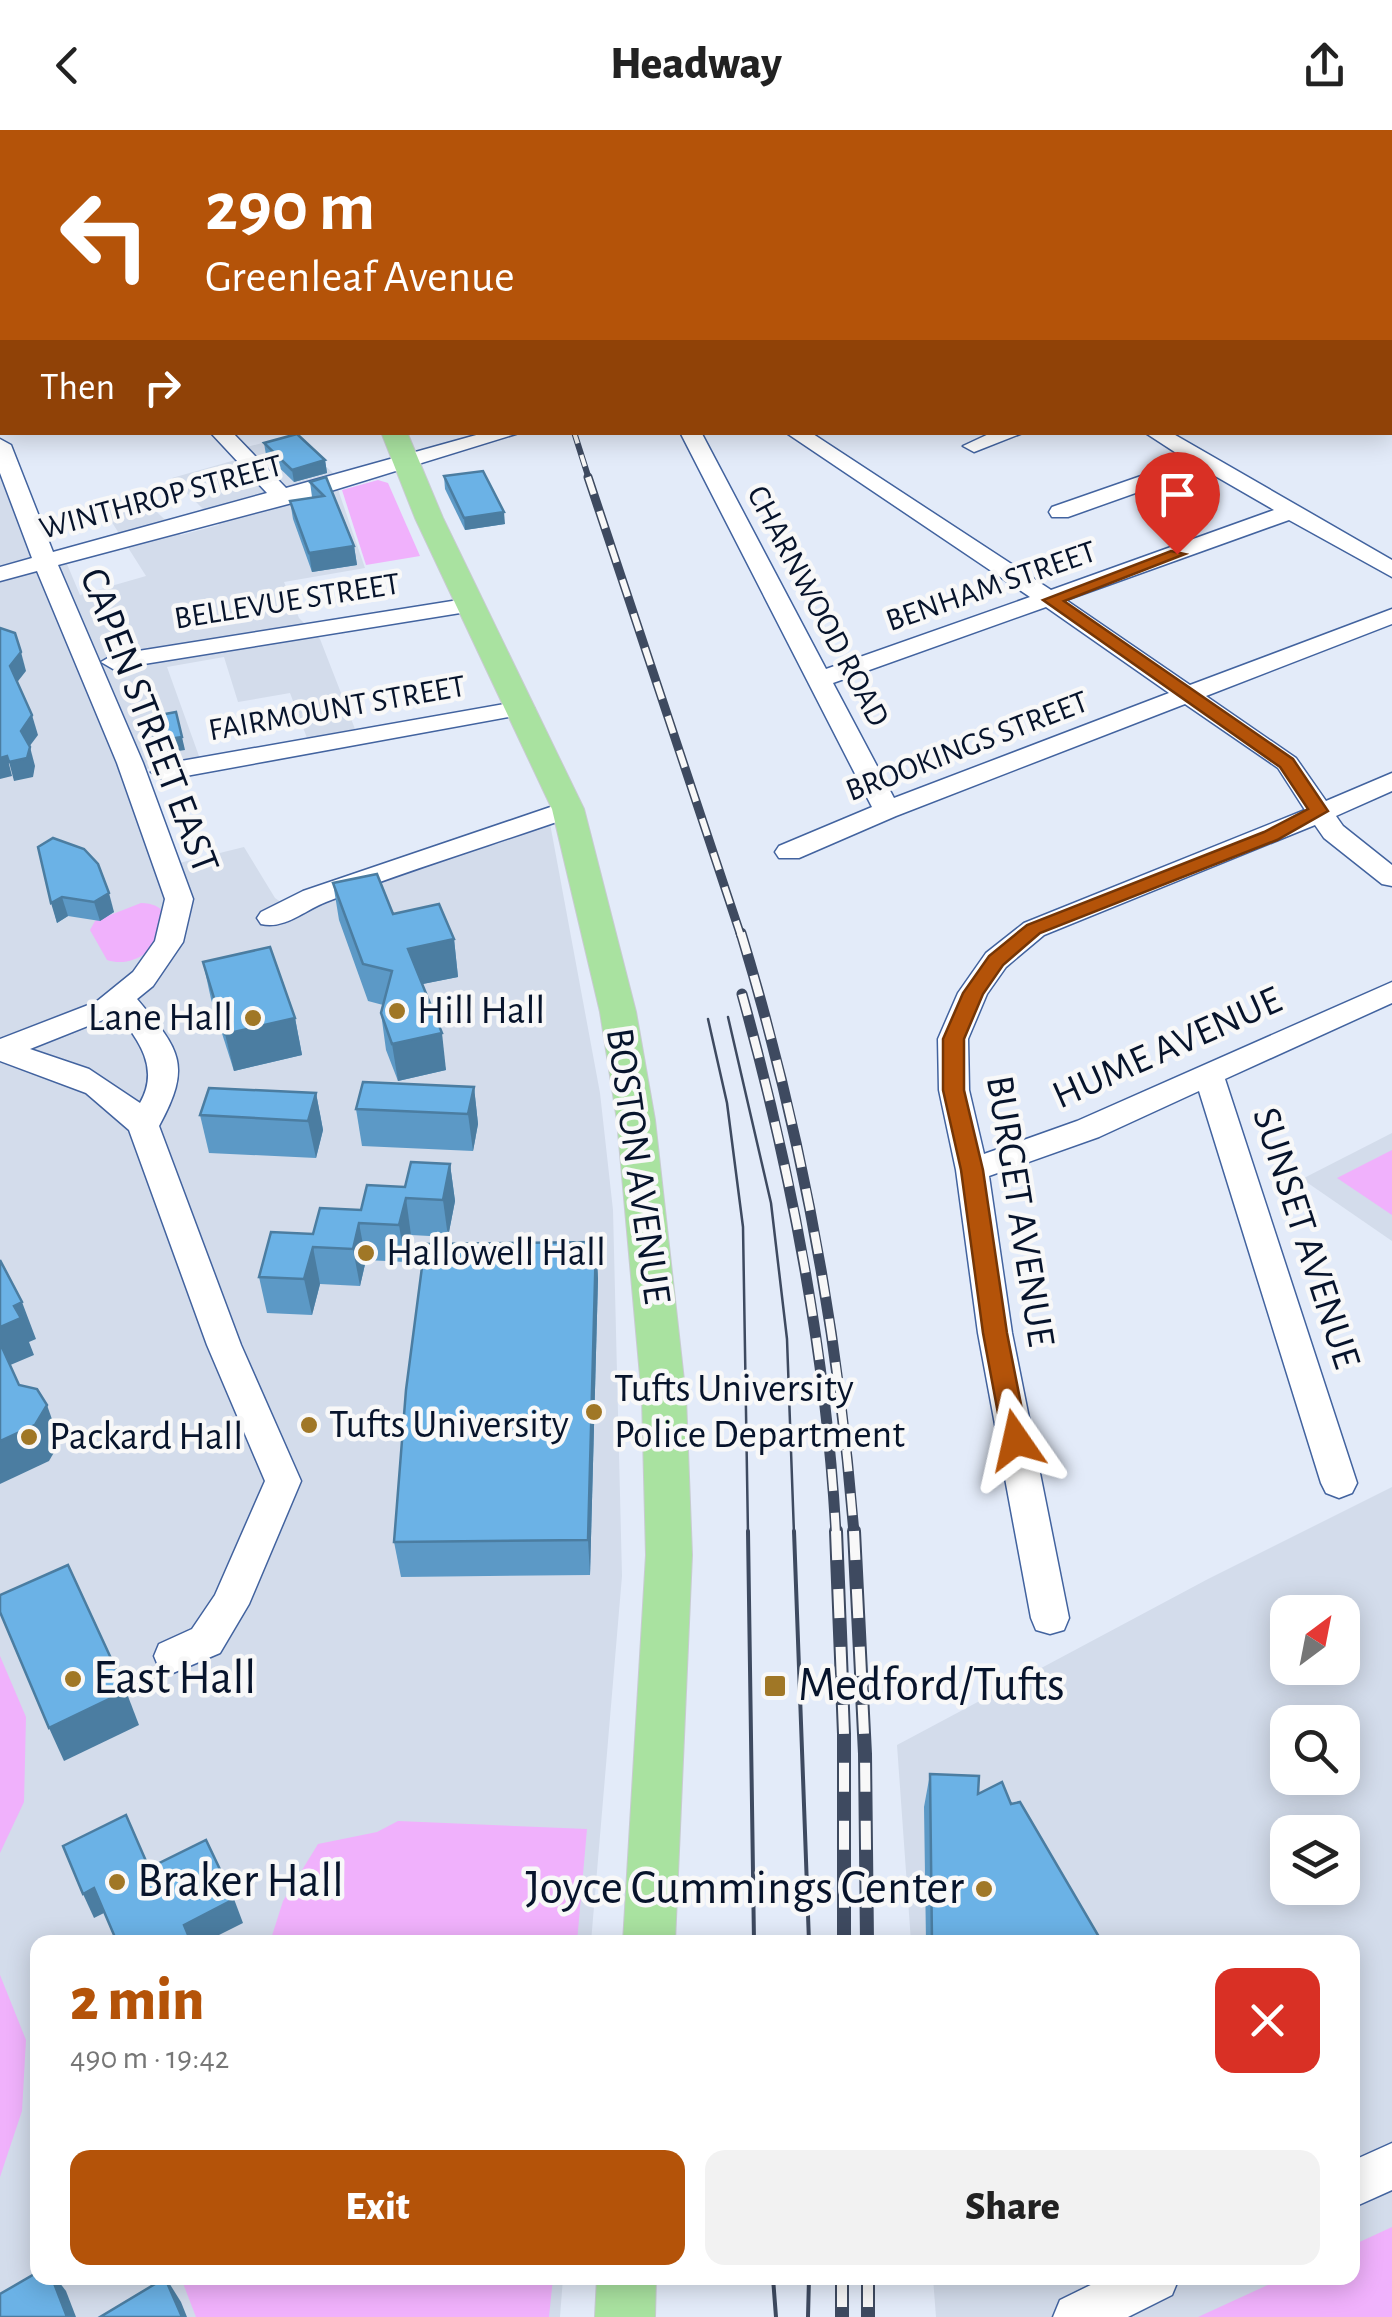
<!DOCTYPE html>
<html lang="en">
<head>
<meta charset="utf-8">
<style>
  :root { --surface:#fff; --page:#f2f2f2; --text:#222; --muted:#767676; --accent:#b45309 }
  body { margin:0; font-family:"Alegreya Sans",sans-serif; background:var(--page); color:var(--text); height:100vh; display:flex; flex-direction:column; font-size:38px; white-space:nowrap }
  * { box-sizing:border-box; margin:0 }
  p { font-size:32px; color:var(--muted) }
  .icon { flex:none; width:55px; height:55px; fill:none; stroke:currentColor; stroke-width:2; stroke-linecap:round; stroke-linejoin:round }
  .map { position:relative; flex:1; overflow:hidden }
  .sheet { position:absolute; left:30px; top:1805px; width:1330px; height:350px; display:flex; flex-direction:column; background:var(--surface); border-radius:20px; box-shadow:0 5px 25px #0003 }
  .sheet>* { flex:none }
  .banner { position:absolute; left:0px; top:0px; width:1392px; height:305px; box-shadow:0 5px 25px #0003; background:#b45309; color:#fff; overflow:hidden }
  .needle { width:65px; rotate:32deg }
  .tools { position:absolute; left:1270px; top:1465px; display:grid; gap:20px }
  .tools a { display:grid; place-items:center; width:90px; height:90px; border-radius:20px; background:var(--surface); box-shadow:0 5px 25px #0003; font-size:50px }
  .pin { position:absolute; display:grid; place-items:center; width:85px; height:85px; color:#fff; margin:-102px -42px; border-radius:50% 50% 50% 0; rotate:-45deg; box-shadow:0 0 10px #0007 }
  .pin .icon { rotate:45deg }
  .me { position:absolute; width:110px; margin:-55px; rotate:349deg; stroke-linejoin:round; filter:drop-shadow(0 0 8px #0008) }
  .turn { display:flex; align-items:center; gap:35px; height:210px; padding:0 40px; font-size:45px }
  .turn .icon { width:130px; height:130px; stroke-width:2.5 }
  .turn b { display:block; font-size:70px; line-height:85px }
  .then { display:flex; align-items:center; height:95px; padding:0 40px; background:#0003; gap:20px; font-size:38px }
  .round { display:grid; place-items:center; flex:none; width:105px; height:105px; border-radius:20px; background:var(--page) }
  .summary { display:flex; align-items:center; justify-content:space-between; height:170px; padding:0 40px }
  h1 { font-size:60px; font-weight:800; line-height:75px; color:var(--accent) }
  .action { display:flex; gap:20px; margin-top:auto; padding:20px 40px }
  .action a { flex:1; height:115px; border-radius:20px; background:var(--accent); color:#fff; font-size:40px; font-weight:800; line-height:115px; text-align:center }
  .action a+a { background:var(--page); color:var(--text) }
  header { display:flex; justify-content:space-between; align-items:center; height:130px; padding:0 40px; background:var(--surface); font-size:45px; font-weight:800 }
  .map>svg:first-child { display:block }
  .built { fill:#d3dceb; fill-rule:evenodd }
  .green { fill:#f0b1fc }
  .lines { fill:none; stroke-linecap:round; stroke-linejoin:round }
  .minor-casing { stroke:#42639f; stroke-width:3 }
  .major-casing { stroke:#c8cbd1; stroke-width:2 }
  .minor { fill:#fff; fill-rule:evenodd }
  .major { fill:#a9e2a0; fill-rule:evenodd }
  .tram-far1 { stroke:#3e4a60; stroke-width:2.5 }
  .tram { stroke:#3e4a60; stroke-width:4 }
  .rail-far3-casing { stroke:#3e4a60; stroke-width:6 }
  .rail-far2-casing { stroke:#3e4a60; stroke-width:9 }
  .rail-far1-casing { stroke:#3e4a60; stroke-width:11 }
  .rail-casing { stroke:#3e4a60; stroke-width:14 }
  .rail-far3 { stroke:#f8f8f8; stroke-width:4; stroke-dasharray:12; stroke-linecap:butt }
  .rail-far2 { stroke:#f8f8f8; stroke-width:6; stroke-dasharray:18; stroke-linecap:butt }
  .rail-far1 { stroke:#f8f8f8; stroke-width:8; stroke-dasharray:22; stroke-linecap:butt }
  .rail { stroke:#f8f8f8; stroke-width:10; stroke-dasharray:29; stroke-linecap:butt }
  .wall { fill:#5c99c6 }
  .shaded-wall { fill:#4b7da1 }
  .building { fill:#6bb2e6; stroke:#4b7da1; stroke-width:2.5 }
  .route { fill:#b45309; stroke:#753606; stroke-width:2.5 }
  .poi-dot { fill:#a07726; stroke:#f8f8f8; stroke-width:4 }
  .labels { text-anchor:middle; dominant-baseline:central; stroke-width:9; stroke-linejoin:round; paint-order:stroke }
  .far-street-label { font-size:32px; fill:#07142c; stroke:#f8f8f8 }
  .street-label { font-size:40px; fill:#07142c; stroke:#f8f8f8 }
  .poi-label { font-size:40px; fill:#07142c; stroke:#f8f8f8; text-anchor:start }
  .near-poi-label { font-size:48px; fill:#07142c; stroke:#f8f8f8; text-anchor:start }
</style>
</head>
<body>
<header><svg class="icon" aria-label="back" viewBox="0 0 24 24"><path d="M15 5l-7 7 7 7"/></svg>Headway<svg class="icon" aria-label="share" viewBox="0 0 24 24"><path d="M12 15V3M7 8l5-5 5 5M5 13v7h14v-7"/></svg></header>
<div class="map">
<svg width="1392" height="2187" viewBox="0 0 1392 2187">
  <rect width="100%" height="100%" fill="#e3ebf9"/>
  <g class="built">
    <polygon points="292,305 332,342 365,438 284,452 299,488 320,509 355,599 307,608 290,563 238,572 224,527 167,537 200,629 119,644 155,739 244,717 275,768 292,780 549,688 600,963 613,1080 622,1446 591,1812 38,1812 38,2148 563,2148 560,2187 0,2187 0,321 48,439 67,434 80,465 146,446 101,375 139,365 181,405 219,395 172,348 253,325 247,317"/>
    <polygon points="1392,1003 1392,1111 1302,1049"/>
    <path d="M1392,1357V2187H936L933,2148H1352V1812H911L897,1615L1208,1449ZM1288,1482H1342V1538H1288ZM1288,1592H1342V1648H1288ZM1288,1702H1342V1758H1288Z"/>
  </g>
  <g class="green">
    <polygon points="378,350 388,353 420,426 366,435 342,360"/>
    <path d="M141,773C194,774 151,845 107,830L90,800L95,791Z"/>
    <polygon points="1392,1020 1392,1085 1337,1048"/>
    <polygon points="0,1526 26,1587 24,1672 0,1723"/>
    <polygon points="398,1691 587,1699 577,1812 270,1812 283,1771 318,1714 377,1702"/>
    <polygon points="0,1845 26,1910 22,1981 0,2047"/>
    <polygon points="1392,2097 1392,2187 1198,2187 1283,2148 1352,2148 1353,2115"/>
    <polygon points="181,2148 553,2148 549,2187 196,2187"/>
  </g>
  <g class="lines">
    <defs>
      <g id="minor">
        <polygon points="408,0 426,0 427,2 410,2"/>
        <polygon points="568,0 584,0 585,2 569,2"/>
        <polygon points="681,0 700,0 701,2 683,2"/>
        <polygon points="833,0 852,0 853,2 835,2"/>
        <polygon points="1102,0 1123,0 1124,2 1104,2"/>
        <polygon points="1301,0 1323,0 1324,2 1303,2"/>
        <rect x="1390" y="27" width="2" height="11"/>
        <rect x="0" y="28" width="2" height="10"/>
        <rect x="1390" y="76" width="2" height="11"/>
        <rect x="0" y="93" width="2" height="13"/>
        <polygon points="1392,143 1392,155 1390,156 1390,144"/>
        <polygon points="2,164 2,176 0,177 0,165"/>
        <polygon points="1390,176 1392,177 1392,189 1390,188"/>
        <rect x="1390" y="271" width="2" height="13"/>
        <path d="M210,302H232L286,358L487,302H522L292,373L58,435L143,633L193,769L183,812L153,856L137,869C179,919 193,934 159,996L241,1215L301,1351L249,1474L220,1523L173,1543L159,1538L154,1526L159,1514L192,1499L215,1465L265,1351L207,1215L129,1000L86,963L0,931V909L96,872L133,842L155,811L165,769L117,633L37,441L0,451V437L32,428L0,343V309L11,315L53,422L267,363ZM118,884C139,911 160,938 140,973L89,939L30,919Z"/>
        <path d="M680,302H701L826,539L1030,467L785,302H810L1051,460L1274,380L1203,339L1068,387H1052L1049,382L1052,377L1187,330L1144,302H1170L1392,430V447L1289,390L1066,470L1190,555L1392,479V494L1206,566L1296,628L1326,671L1392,643V661L1336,686L1343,696L1392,735V756L1382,754L1324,708L1315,695L1044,805L1006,837L987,864L968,909L969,960L984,1024L1077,991L1392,852V873L1225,949L1357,1353L1352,1363L1339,1368L1326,1363L1321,1353L1199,961L1099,1007L989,1046L1012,1203L1069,1488L1064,1500L1050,1504L1036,1500L1031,1488L978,1203L956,1040L939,960L938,909L958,863L986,823L1024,793L1305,680L1278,638L1185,574L896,686L799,728H779L775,722L779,716L872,677ZM1046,477L1169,563L894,668L833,553Z"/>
        <polygon points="993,302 1025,302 974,322 963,316"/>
        <polygon points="471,468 479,470 483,475 479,480 113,539 101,532 113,525"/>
        <polygon points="522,571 534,578 531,583 164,650 151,642 164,634"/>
        <path d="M568,671L577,673L581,679L577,685C494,714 408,740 326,772C305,780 284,800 261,794L257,788L261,782L303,761Z"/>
        <polygon points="1392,2013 1392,2060 1352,2078 1352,2031"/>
        <polygon points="1105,2148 1179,2148 1172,2165 1128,2187 1053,2187 1060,2170"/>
      </g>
      <g id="major">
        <polygon points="258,0 278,0 279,2 259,2"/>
        <polygon points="381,302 407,302 443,388 584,679 636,882 655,990 686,1268 692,1425 675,1812 623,1812 646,1425 642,1268 617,990 600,882 552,679 415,388"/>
        <polygon points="597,2148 656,2148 655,2187 595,2187"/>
      </g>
    </defs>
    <use href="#minor" class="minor-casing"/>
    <use href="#major" class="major-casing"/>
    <use href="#minor" class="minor"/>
    <use href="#major" class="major"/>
    <g class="tram-far1">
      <polyline points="728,887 771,1073 787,1209 794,1404"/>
      <polyline points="708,889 727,973 743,1097 748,1404"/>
    </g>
    <g class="tram">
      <polyline points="748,1401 754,1812"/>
      <polyline points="794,1401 809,1812"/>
      <polyline points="773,2148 776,2187"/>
      <polyline points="808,2187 809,2148"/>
    </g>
    <defs>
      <polyline id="rail-far3" points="574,302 589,349"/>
      <polyline id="rail-far2" points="588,347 741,806"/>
      <g id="rail-far1">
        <path d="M741,803C801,1000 838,1199 854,1404"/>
        <path d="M742,864C791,1041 826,1220 836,1404"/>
      </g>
      <g id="rail">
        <polyline points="836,1401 844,1604 844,1812"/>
        <polyline points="854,1401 865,1624 867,1812"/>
        <polyline points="842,2148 842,2187"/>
        <polyline points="868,2148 868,2187"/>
      </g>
    </defs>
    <use href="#rail-far3" class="rail-far3-casing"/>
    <use href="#rail-far2" class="rail-far2-casing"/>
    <use href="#rail-far1" class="rail-far1-casing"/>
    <use href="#rail" class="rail-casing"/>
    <use href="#rail-far3" class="rail-far3"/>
    <use href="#rail-far2" class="rail-far2"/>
    <use href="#rail-far1" class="rail-far1"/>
    <use href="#rail" class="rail"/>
  </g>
  <g class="wall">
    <polygon points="264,313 325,330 327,343 294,352 266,325"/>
    <polygon points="444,346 505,394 465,400 445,359"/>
    <polygon points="326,347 354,416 357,435 312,442 293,389 290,371 312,367 310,352"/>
    <polygon points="38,717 114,782 100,791 68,786 57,793"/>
    <polygon points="333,753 393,784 454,809 458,847 422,854 446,940 398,951 386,920 381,883 383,875 368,871 339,790"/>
    <polygon points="203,832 295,888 302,925 234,941 211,869"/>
    <polygon points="474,957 478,994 473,1021 362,1016 356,979"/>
    <polygon points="316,963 323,1000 316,1028 209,1023 200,985"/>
    <polygon points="450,1034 455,1071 448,1107 411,1105 405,1132 366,1130 360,1156 320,1154 312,1185 267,1183 259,1147 313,1104"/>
    <polygon points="596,1112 598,1149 590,1445 401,1447 394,1412"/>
    <polygon points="930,1644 978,1664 1011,1674 1102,1812 926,1812 924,1677"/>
  </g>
  <g class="shaded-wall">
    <polygon points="325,330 327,343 294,352 292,340"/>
    <polygon points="504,382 505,394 465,400 464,388"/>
    <polygon points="354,416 357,435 312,442 309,423"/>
    <polygon points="21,522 26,541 15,555 10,536"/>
    <polygon points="32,585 38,605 26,621 21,601"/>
    <polygon points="182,607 185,620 158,624 155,611"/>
    <polygon points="30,617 35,636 33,647 14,651 9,632"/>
    <polygon points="7,626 12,646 0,649 0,628"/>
    <polygon points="109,763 114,782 100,791 94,772"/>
    <polygon points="62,767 68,786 57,793 51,773"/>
    <polygon points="454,809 458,847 413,856 408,819"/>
    <polygon points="295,888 302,925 234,941 225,904"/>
    <polygon points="442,903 446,940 398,951 392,914"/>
    <polygon points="474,957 478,994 473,1021 468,984"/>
    <polygon points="316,963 323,1000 316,1028 308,991"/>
    <polygon points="450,1034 455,1071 448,1107 443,1070"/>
    <polygon points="406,1068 411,1105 405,1132 399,1095"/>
    <polygon points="359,1093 366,1130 360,1156 353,1119"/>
    <polygon points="596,1112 598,1149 590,1445 588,1410"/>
    <polygon points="313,1117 320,1154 312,1185 304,1149"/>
    <polygon points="22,1172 36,1209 29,1212 34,1225 8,1236 0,1216 0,1197 14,1176"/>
    <polygon points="47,1275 60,1312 49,1331 0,1354 0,1311"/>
    <polygon points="126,1561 139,1595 64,1631 49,1598"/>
    <polygon points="94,1758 106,1782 94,1788 83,1764"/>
    <polygon points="234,1769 243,1793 205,1812 191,1812 184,1795"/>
    <polygon points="52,2148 56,2148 66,2161 76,2187 67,2187"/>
    <polygon points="166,2148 181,2172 187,2187 182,2187"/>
  </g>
  <g class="building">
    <polygon points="297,304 325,330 292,340 264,313"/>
    <polygon points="483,341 504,382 464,388 444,346"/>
    <polygon points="326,347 354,416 309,423 290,371 324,366 310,352"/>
    <polygon points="0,498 15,503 21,522 10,536 32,585 21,601 30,617 27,628 9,632 7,626 0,628"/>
    <polygon points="176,582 182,607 155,611 149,587"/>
    <polygon points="53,708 84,719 98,734 109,763 94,772 62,767 51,773 38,717"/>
    <polygon points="377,744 393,784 439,774 454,809 408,819 442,903 392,914 381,883 392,841 363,834 333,753"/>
    <polygon points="270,817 295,888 225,904 203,832"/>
    <polygon points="363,952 474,957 468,984 356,979"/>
    <polygon points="209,958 316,963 308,991 200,985"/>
    <polygon points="411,1032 450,1034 443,1070 406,1068 399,1095 359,1093 353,1119 313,1117 304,1149 259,1147 271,1102 313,1104 320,1078 361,1080 367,1055 405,1057"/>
    <polygon points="596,1112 588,1410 394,1412 406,1260 425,1114"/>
    <polygon points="0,1130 22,1172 14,1176 21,1188 0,1197"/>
    <polygon points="0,1213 19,1255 37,1259 47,1275 35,1295 0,1311"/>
    <polygon points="68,1435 126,1561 49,1598 0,1482 0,1465"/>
    <polygon points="930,1644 979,1646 978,1664 1002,1652 1011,1674 1020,1672 1102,1812 932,1812"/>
    <polygon points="126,1685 149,1738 206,1710 234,1769 184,1795 191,1812 117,1812 94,1758 83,1764 63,1716"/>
    <polygon points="38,2142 38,2148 52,2148 67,2187 0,2187 0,2164"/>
    <polygon points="165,2148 182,2187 100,2187"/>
  </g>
  <polygon class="route" points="1171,421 1185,424 1064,471 1293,629 1328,681 1277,710 1040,803 1003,835 983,864 964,909 964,960 983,1040 1007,1203 1028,1310 1025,1317 1007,1317 1003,1310 983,1203 961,1040 943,960 943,909 963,863 989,826 1027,795 1264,702 1308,679 1280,637 1043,470"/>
  <g class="poi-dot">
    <circle cx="397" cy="881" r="10"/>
    <circle cx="253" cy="888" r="10"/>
    <circle cx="366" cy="1123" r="10"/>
    <circle cx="594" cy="1282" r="10"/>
    <circle cx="309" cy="1295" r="10"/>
    <circle cx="29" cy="1307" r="10"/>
    <circle cx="73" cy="1549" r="10"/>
    <rect x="763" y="1544" width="24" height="24" rx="5"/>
    <circle cx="117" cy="1752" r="10"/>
    <circle cx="984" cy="1759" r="10"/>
  </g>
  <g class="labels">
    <g class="far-street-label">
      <text transform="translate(161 367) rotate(-15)">WINTHROP STREET</text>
      <text transform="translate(991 456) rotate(-19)">BENHAM STREET</text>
      <text transform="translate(287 471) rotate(-9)">BELLEVUE STREET</text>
      <text transform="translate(818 476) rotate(62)">CHARNWOOD ROAD</text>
      <text transform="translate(337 578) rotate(-10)">FAIRMOUNT STREET</text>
      <text transform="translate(967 616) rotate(-21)">BROOKINGS STREET</text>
    </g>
    <g class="street-label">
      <text transform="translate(149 591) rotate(69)">CAPEN STREET EAST</text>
      <text transform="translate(1167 918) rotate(-24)">HUME AVENUE</text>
      <text transform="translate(638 1036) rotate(82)">BOSTON AVENUE</text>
      <text transform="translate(1020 1081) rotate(81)">BURGET AVENUE</text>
      <text transform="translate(1306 1108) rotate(72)">SUNSET AVENUE</text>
    </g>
    <g class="poi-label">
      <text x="417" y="881">Hill Hall</text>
      <text x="233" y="888" text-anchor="end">Lane Hall</text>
      <text x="386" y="1123">Hallowell Hall</text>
      <text x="614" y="1259">Tufts University<tspan x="614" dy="46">Police Department</tspan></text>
      <text x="329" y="1295">Tufts University</text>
      <text x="49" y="1307">Packard Hall</text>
    </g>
    <g class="near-poi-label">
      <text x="93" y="1549">East Hall</text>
      <text x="798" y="1556">Medford/Tufts</text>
      <text x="137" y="1752">Braker Hall</text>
      <text x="964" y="1759" text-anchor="end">Joyce Cummings Center</text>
    </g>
  </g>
</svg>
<div class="tools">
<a><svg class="needle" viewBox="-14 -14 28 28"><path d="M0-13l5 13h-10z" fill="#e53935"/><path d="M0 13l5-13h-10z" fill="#767676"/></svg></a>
<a><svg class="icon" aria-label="search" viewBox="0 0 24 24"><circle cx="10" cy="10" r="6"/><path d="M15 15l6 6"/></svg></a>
<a><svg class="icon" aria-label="layers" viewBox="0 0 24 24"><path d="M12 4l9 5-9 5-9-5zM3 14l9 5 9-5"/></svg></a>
</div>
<div class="pin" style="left:1177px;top:424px;background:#d93025"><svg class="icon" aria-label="arrive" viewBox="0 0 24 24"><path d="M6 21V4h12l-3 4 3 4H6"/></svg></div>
<svg class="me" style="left:1016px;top:1310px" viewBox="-20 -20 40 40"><path d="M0-17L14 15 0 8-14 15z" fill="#b45309" stroke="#fff" stroke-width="4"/></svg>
<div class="banner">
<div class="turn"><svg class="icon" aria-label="left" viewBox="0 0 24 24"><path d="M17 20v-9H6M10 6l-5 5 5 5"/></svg><div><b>290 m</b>Greenleaf Avenue</div></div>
<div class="then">Then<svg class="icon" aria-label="right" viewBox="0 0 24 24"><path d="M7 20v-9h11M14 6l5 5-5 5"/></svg></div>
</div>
<section class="sheet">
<div class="summary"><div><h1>2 min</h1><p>490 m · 19:42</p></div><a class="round" style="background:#d93025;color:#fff"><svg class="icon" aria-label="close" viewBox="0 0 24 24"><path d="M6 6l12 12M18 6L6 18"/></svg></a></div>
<div class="action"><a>Exit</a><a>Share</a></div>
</section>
</div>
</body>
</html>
